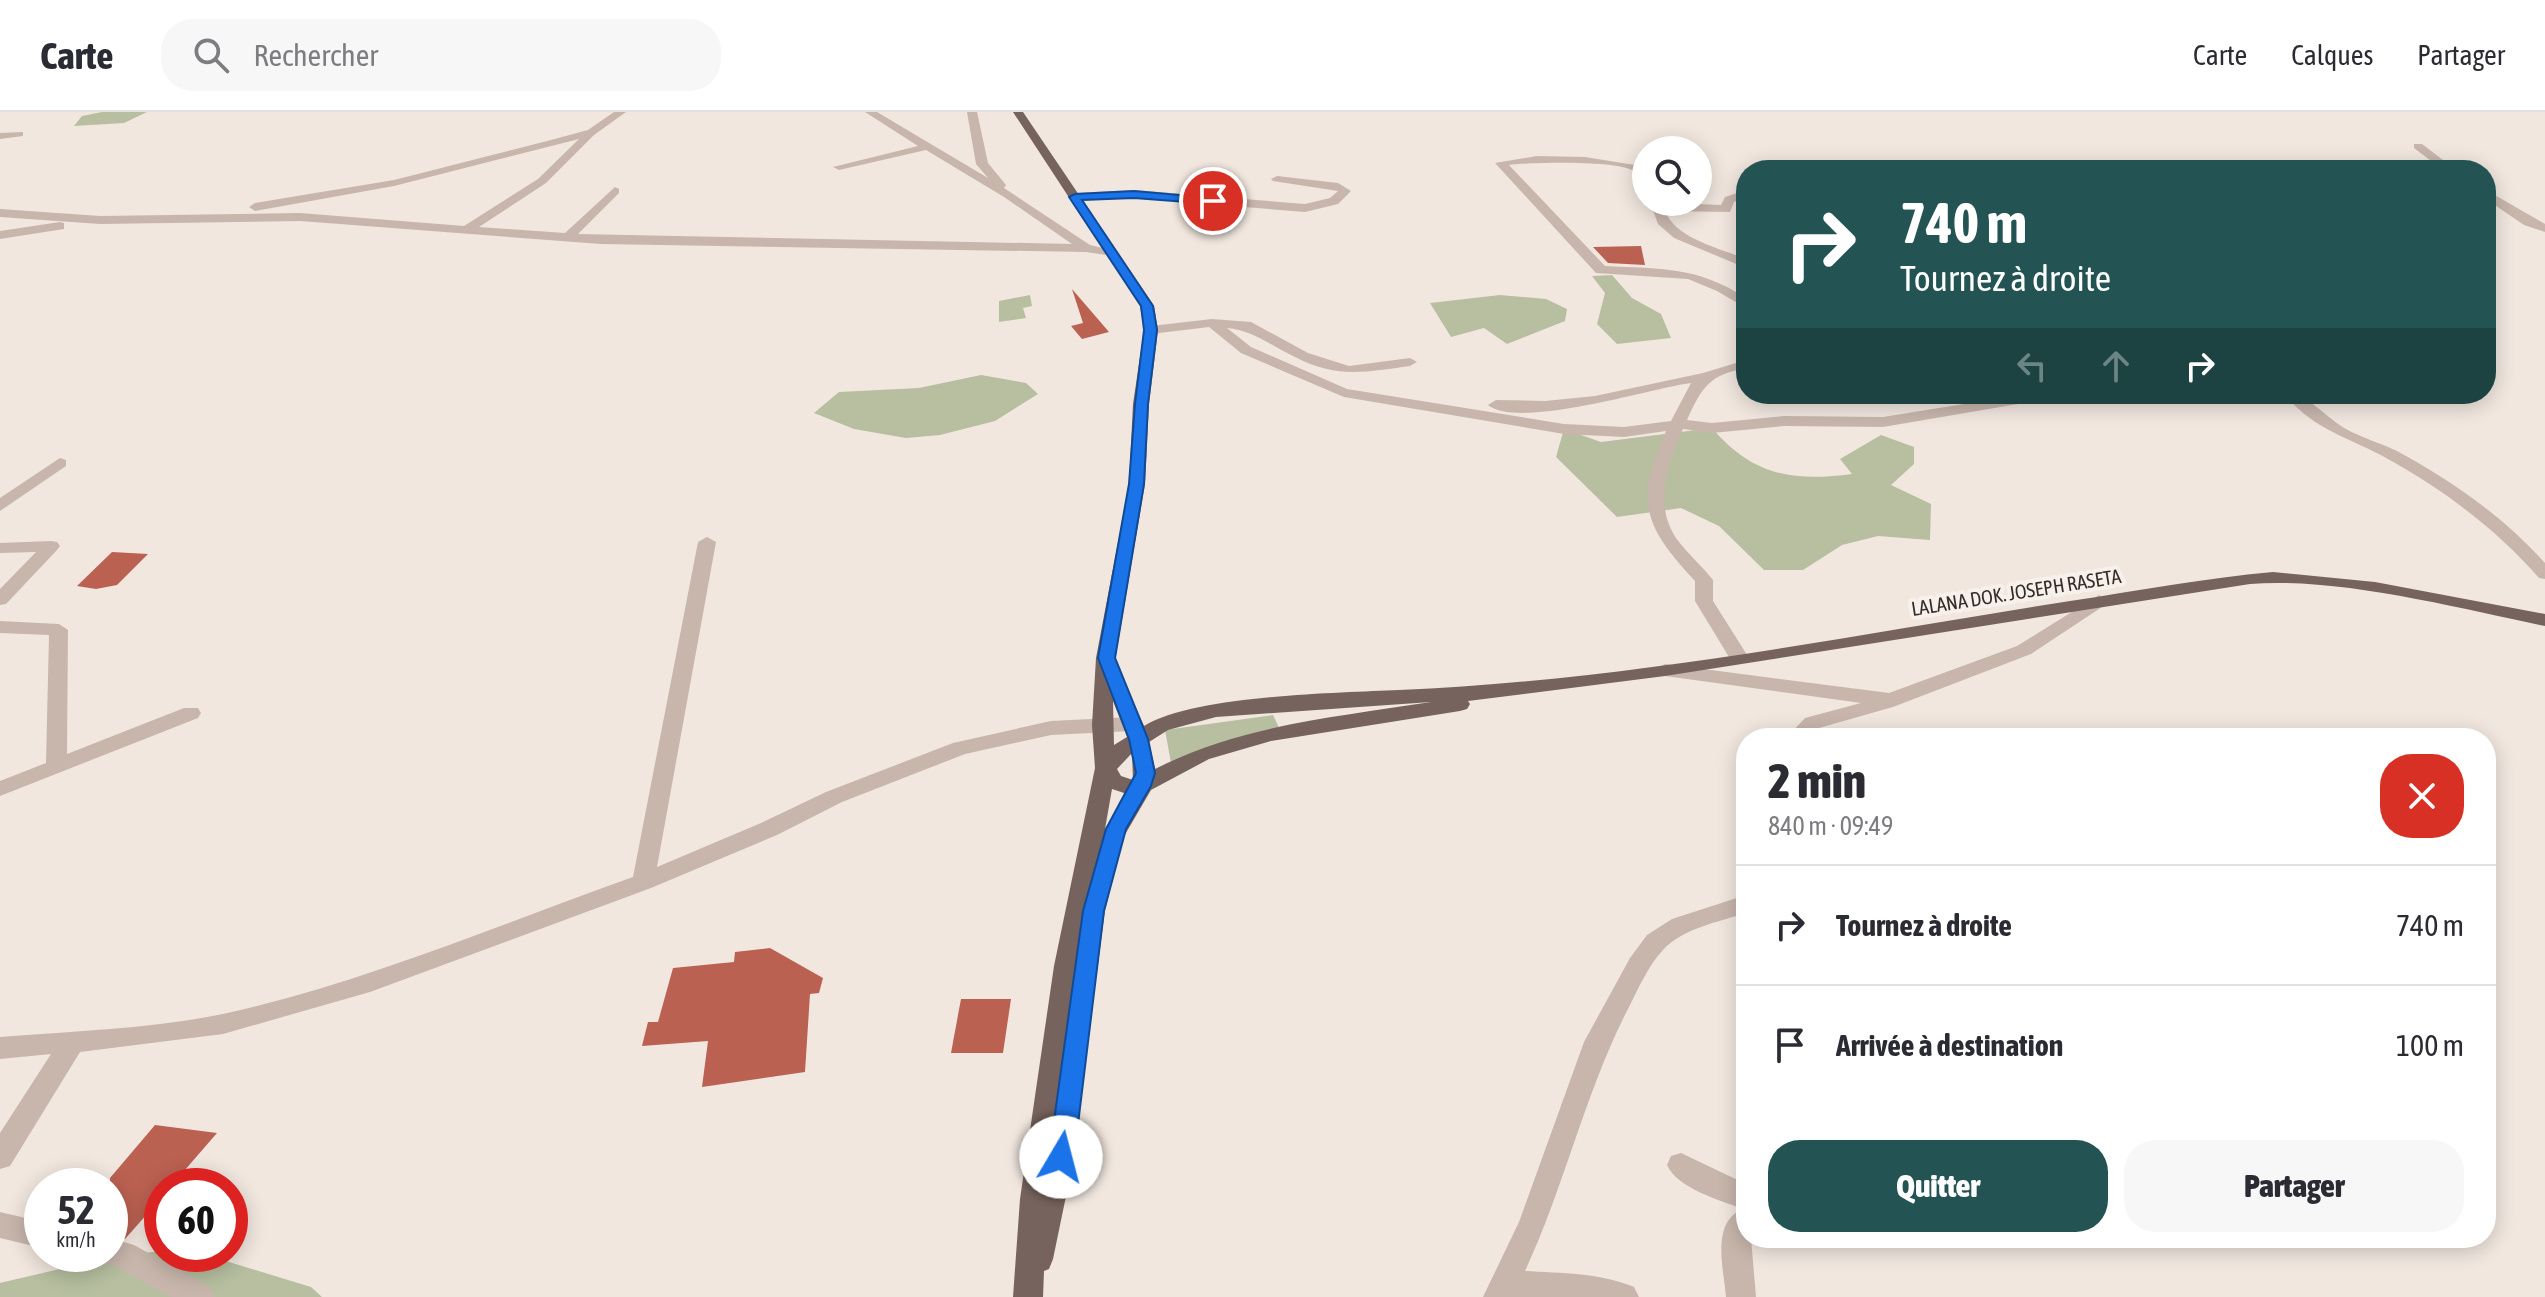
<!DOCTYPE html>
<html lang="fr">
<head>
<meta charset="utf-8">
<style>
  :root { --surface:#fff; --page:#f7f7f7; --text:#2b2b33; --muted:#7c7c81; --line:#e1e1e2; --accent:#235453 }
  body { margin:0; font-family:"Asap Condensed",sans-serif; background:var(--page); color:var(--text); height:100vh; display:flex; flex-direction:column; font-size:30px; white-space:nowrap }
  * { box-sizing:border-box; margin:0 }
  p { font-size:26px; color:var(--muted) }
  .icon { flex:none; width:44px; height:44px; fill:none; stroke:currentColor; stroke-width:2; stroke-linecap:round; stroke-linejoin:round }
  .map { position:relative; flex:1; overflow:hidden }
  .side { position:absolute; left:1736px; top:616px; width:760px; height:520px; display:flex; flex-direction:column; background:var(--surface); border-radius:32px; box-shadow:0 4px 20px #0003 }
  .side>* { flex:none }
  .guide { position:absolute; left:1736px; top:48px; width:760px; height:244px; border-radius:32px; box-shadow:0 4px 20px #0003; background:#235453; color:#fff; overflow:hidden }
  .tools { position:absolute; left:1632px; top:24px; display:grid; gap:16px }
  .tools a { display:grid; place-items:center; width:80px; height:80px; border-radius:50%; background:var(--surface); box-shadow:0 4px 20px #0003; font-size:40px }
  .speed { position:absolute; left:24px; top:1056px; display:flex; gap:16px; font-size:40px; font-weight:700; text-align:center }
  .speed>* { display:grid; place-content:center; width:104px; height:104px; border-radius:50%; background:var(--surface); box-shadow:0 4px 20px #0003; line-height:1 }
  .speed small { font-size:20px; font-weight:400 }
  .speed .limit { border:12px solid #d22; background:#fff; color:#111 }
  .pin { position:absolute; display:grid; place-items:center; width:68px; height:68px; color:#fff; margin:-34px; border:4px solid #fff; border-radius:50%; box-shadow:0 2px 8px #0007 }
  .me { position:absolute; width:88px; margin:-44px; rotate:8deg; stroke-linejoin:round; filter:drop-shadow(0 0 6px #0008) }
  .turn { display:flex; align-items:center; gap:28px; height:168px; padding:0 32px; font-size:36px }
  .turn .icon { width:104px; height:104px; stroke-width:2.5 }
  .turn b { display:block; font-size:56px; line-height:68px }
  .lanes { display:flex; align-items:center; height:76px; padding:0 32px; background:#0003; justify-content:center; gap:40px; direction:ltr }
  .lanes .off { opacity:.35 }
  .round { display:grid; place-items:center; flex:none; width:84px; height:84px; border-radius:32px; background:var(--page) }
  .headline { display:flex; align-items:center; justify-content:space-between; height:136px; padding:0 32px }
  h1 { font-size:48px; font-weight:800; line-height:60px }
  .primary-button { display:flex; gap:16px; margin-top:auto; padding:16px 32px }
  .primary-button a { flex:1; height:92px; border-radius:32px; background:var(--accent); color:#fff; font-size:32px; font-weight:800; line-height:92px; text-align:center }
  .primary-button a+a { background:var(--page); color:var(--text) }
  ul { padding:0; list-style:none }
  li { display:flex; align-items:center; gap:24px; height:120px; padding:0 32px; border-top:2px solid var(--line) }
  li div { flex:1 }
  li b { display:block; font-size:30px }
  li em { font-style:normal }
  header { display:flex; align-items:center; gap:48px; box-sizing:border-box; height:112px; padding:0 40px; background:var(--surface); border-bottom:2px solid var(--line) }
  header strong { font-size:38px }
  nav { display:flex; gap:44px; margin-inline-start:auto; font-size:28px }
  .search { width:560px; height:72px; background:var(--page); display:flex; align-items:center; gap:20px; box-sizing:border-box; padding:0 28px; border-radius:32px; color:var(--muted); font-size:30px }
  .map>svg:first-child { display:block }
  .green { fill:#b7bfa0 }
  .building { fill:#bb6152 }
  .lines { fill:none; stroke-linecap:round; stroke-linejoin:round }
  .minor { fill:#c8b6ac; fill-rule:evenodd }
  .major { fill:#77635d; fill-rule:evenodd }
  .route { fill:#1a73e8; stroke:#114b97; stroke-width:2 }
  .labels { text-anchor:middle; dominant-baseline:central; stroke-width:8; stroke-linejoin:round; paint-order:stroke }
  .street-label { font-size:20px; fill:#362d2a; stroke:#f8f1eb }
</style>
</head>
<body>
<header>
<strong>Carte</strong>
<div class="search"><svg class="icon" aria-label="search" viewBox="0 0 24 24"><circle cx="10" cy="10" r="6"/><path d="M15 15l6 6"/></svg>Rechercher</div>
<nav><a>Carte</a><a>Calques</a><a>Partager</a></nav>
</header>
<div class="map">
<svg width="2545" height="1185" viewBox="0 0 2545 1185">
  <rect width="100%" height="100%" fill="#f1e7df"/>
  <g class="green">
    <polygon points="102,0 147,0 124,11 74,14 82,4"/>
    <polygon points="1612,163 1632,186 1661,202 1671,226 1617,232 1597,212 1605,181 1592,164"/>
    <polygon points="1030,183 1032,194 1023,196 1026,206 999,210 999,189"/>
    <polygon points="1500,183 1546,187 1567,197 1565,209 1507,232 1484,216 1451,225 1430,191"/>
    <polygon points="981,263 1026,271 1038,282 995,309 940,323 906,326 854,317 814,301 839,280 919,276"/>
    <path d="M1712,316C1752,363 1792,370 1852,362L1840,347L1881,323L1914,335V352L1891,373L1931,392L1930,428L1878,424L1842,433L1803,458H1764L1719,414L1681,396L1617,405L1556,345L1564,317L1601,330Z"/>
    <polygon points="1273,603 1281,620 1171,651 1165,618"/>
    <polygon points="162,1139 162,1142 203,1142 311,1175 322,1185 0,1185 0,1171 115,1144"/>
  </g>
  <g class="building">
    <polygon points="1641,134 1645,153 1608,151 1593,135"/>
    <polygon points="1072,177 1109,220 1082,227 1071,214 1083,211"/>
    <polygon points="112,440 148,442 117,473 96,477 77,474"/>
    <polygon points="770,836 823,866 819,881 810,882 805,960 702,975 708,929 642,934 648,910 658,910 673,856 734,850 735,840"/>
    <polygon points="961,887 1011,887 1003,941 951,941"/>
    <polygon points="155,1013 217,1021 171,1074 162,1074 162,1085 125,1127 110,1123 110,1066"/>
  </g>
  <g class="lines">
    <g class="minor">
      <polygon points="614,0 626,0 594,23 546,71 479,115 565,121 615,75 619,77 619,81 578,122 1072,132 1004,85 926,38 839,58 833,55 918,34 865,0 877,0 988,66 976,52 967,0 977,0 988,51 1006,73 1004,76 1090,133 1119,140 1113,144 1086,140 601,132 300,109 100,112 0,105 0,97 100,104 300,101 464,114 538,67 579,27 394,74 255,99 249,95 255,91 394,68 551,28 588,18"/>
      <polygon points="23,20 23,24 0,27 0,21"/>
      <polygon points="2414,32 2422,32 2456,58 2443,58 2414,36"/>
      <path d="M1537,44L1585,45L1641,54L1646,61V72C1640,69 1639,63 1634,59C1618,48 1531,50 1509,53L1605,154C1661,157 1697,154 1746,186V196L1717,179L1688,167L1596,161L1495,51Z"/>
      <polygon points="1277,64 1338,71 1351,79 1338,92 1305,100 1134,86 1075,89 1069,85 1075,81 1134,78 1305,92 1330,86 1338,79 1273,69 1271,67"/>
      <path d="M1746,78V86L1734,90L1730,100L1665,99C1676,127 1720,136 1746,147V156L1674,126L1658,112L1650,90L1721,93L1725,85Z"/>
      <polygon points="2486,78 2545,112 2545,120 2524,113 2486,87"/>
      <polygon points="60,110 64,111 64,117 0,127 0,119"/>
      <path d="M1212,207L1251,210L1308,241L1349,254L1410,246L1417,250L1410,254C1365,260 1338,267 1295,245C1272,234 1252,218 1227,216L1251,235L1347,277L1564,312L1624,315L1671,309L1691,271C1652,276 1518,318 1488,293L1496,288L1545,289L1595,284L1703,261L1746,248V256C1709,263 1702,275 1687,308L1712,311L1784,304L1883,305L2026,282H2060L2053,286L1883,315L1784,314L1712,321L1683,317C1667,353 1652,395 1679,430C1690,444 1703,455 1713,468V489L1749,546L1739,552L1732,550L1695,489V469C1643,413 1635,390 1666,319L1624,325L1564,322L1344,285L1241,241L1209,215L1151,222L1144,218L1151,214Z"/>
      <path d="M2284,282C2310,282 2323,304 2346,317C2362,326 2381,331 2397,339C2451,368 2504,405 2545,451V467L2539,466C2496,417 2444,378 2388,347C2348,325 2315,319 2284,282Z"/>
      <polygon points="60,346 66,348 66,354 0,399 0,386"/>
      <path d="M707,425L716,430L657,755L761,711L826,680L953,631L1051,609L1131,605L1141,612L1131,619L1051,623L965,642L842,690L777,723L651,776L370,880L223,922L80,940L10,1054L0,1057V1021L51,942L0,947V925C74,919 150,917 223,902C363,871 498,813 633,765L698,430Z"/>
      <polygon points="51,429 57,430 60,434 57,438 6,492 0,493 0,477 36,440 0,441 0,431"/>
      <polygon points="2099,483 2108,489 2105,493 2031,542 1893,595 1819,616 1808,626 1786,626 1805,606 1861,591 1665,564 1655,558 1665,552 1889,581 2017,534"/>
      <polygon points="0,509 59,512 68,518 67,642 184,596 198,596 201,601 198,606 0,684 0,669 46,651 49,523 0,521"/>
      <path d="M1746,783V801C1719,810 1683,816 1663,838C1649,853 1640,873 1631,891C1586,976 1566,1071 1525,1159C1561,1161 1601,1161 1634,1175L1639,1185H1483L1519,1110L1584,930L1630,846L1647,823L1672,807Z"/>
      <path d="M1681,1041L1746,1072V1126H1751L1756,1185H1726C1724,1158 1710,1110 1743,1097C1720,1088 1678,1077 1667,1053L1671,1044Z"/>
      <polygon points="0,1100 42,1110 42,1136 0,1126"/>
      <polygon points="110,1126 134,1133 210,1175 215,1185 171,1185 119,1156 100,1150 96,1142 110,1142"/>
    </g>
    <path class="major" d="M1013,0H1023L1154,194L1158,218L1149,292L1145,372L1115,549L1144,614C1195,583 1336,581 1399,578C1623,569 1848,524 2070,489C2137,479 2205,466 2273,460L2375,470L2545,502V514C2456,496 2340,465 2250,472L1665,564L1468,589L1470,592L1467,597L1460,599L1271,629L1209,647L1151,678L1123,726L1105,798L1071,1060L1053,1147L1049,1157L1044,1159L1043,1185H1013L1020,1087L1054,854L1095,656L1092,613L1096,546L1129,372L1133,292L1144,218L1140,194ZM1113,589L1127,625L1114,633ZM1431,590C1336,605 1241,613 1155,657L1149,630L1168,618L1216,605ZM1132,641L1133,668L1121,664L1117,657ZM1112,677L1127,682L1105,717Z"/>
  </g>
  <polygon class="route" points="1134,79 1213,86 1219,89 1213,92 1134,86 1082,88 1153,194 1157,218 1148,292 1144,372 1115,546 1148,627 1155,661 1151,674 1126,717 1104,799 1074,1045 1070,1053 1061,1056 1053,1053 1049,1045 1083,799 1106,717 1136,661 1129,627 1098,546 1129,372 1135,292 1144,218 1141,194 1069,85 1075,82"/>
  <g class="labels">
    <g class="street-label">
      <text transform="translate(2016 480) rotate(-9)">LALANA DOK. JOSEPH RASETA</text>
    </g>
  </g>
</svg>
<div class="tools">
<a><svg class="icon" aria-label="search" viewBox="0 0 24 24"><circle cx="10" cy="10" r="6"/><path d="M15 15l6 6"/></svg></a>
</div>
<div class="speed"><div>52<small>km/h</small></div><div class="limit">60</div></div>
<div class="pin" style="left:1213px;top:89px;background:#d93025"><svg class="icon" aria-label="arrive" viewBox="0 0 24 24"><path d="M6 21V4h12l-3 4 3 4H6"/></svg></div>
<svg class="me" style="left:1061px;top:1045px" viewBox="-20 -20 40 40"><circle r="19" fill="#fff"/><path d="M0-13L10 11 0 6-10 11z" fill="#1a73e8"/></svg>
<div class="guide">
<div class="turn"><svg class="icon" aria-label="right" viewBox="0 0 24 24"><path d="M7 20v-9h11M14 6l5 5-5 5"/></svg><div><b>740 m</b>Tournez à droite</div></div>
<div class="lanes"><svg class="icon off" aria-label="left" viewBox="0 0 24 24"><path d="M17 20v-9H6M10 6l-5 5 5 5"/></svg><svg class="icon off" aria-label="ahead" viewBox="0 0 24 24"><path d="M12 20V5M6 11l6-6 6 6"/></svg><svg class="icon" aria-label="right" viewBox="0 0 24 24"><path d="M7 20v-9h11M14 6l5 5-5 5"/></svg></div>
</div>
<section class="side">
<div class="headline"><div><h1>2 min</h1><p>840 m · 09:49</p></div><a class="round" style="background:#d93025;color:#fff"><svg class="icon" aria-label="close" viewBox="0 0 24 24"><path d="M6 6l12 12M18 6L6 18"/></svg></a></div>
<ul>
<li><svg class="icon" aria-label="right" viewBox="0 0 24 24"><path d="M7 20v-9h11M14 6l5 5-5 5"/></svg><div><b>Tournez à droite</b></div><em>740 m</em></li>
<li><svg class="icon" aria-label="arrive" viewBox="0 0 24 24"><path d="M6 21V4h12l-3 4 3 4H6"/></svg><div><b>Arrivée à destination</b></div><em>100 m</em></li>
</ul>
<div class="primary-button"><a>Quitter</a><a>Partager</a></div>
</section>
</div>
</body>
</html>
